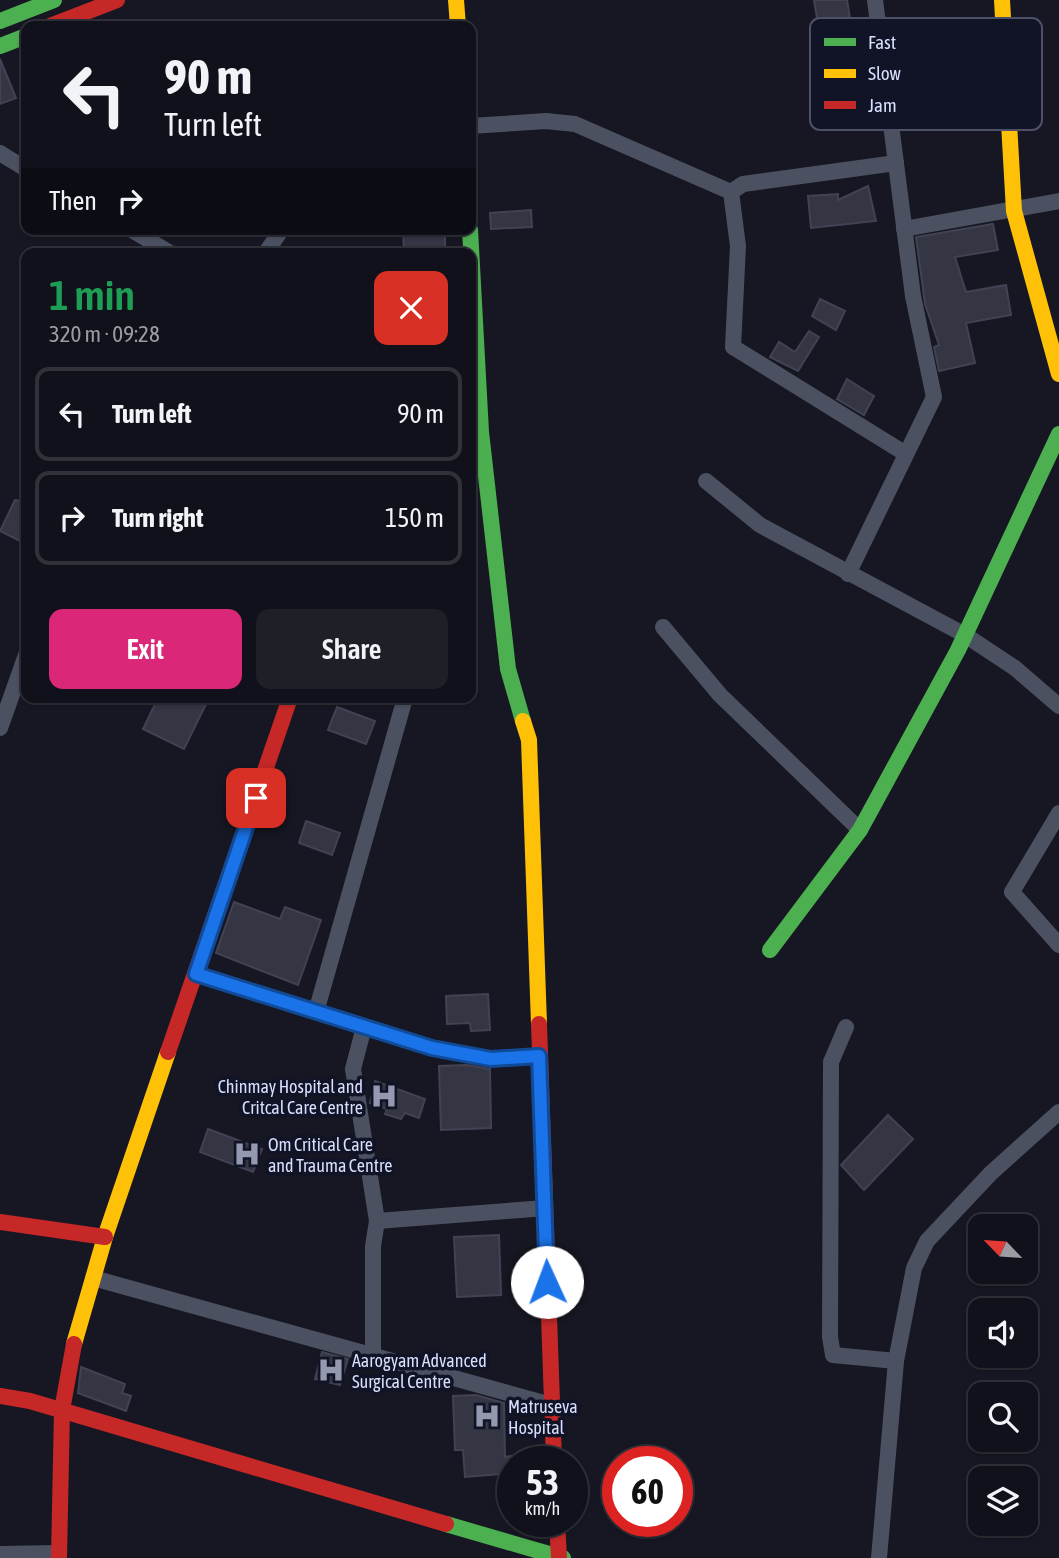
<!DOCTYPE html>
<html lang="en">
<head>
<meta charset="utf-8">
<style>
  :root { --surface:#10111a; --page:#1e1f27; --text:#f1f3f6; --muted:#9c9da2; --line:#303139; --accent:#db2777 }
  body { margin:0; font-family:"Asap Condensed",sans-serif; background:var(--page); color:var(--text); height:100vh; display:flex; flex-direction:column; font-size:26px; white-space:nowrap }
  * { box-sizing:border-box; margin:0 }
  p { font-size:23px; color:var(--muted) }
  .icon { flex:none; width:38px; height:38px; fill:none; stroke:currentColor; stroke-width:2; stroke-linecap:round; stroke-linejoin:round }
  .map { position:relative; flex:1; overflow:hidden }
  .side { position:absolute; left:21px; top:248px; width:455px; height:455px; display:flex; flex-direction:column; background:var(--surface); border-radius:14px; box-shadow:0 2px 5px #0004,0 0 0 2px var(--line) }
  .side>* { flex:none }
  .hud { position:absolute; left:21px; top:21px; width:455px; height:214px; border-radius:14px; box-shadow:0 2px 5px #0004,0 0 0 2px var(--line); background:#10111a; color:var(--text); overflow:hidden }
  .needle { width:46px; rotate:295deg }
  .fabs { position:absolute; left:968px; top:1214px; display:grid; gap:14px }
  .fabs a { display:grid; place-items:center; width:70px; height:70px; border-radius:14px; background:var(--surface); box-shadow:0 2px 5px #0004,0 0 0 2px var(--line); font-size:35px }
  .speed { position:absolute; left:497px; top:1446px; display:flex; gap:14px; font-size:35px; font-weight:700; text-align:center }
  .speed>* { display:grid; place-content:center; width:91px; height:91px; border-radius:50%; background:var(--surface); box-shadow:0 2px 5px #0004,0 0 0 2px var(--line); line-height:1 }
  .speed small { font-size:18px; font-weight:400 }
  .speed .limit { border:10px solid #d22; background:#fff; color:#111 }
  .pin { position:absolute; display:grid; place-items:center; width:60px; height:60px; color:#fff; margin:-30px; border-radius:14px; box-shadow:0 4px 10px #0006 }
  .me { position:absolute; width:77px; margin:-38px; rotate:358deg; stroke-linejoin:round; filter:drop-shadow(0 0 5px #0008) }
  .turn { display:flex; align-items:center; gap:24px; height:147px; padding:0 28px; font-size:32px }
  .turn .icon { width:91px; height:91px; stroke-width:2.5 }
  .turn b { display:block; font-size:49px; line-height:60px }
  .then { display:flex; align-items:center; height:66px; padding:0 28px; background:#0003; gap:14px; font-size:26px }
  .round { display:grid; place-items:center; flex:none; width:74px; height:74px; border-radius:14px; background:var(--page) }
  .overview { display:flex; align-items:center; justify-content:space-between; height:119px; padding:0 28px }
  h1 { font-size:42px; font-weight:600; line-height:52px; color:#1e9e55 }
  .cta { display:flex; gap:14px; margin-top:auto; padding:14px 28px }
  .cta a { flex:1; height:80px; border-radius:14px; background:var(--accent); color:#fff; font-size:28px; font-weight:600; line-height:80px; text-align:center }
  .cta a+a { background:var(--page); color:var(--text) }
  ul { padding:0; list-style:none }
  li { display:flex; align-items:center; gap:21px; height:94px; margin:0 14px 10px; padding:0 14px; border:4px solid var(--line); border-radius:14px }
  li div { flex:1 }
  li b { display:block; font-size:26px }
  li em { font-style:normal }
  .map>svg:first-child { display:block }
  .building { fill:#343644; stroke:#414355; stroke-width:2 }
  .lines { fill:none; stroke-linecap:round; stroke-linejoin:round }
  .street { stroke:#4c5161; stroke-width:16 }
  .fast { stroke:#4caf50; stroke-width:16 }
  .slow { stroke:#ffc107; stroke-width:16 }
  .jam { stroke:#c62828; stroke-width:16 }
  .route-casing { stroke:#114b97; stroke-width:18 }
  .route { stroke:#1a73e8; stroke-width:12 }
  .labels { text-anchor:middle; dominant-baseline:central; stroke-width:7; stroke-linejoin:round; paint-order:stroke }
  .poi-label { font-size:18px; fill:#d9dffd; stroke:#111327; text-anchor:start }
  .key { fill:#111327; stroke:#4d5067; stroke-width:2 }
  .key-label { font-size:19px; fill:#d9dffd }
</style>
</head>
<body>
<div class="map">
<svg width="1059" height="1558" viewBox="0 0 1059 1558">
  <rect width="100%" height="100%" fill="#161722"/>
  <g class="building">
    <polygon points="814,0 847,0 850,18 818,24"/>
    <polygon points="0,59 16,98 0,104"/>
    <polygon points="868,186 876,221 811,228 808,196 838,194 838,200"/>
    <polygon points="531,210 532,227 491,229 490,213"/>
    <polygon points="993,224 998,250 955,257 966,292 1006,285 1011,315 966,323 975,363 939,371 934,347 939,345 925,304 916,237"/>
    <polygon points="445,231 445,248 404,249 403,232"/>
    <polygon points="820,299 845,311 836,330 812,316"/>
    <polygon points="809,331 819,337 798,371 770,357 779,342 795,352"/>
    <polygon points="847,379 874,396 864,415 837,399"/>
    <polygon points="15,500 26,502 26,530 20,541 0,531"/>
    <polygon points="158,698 209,698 184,749 143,729"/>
    <polygon points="337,707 375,721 366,744 328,730"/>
    <polygon points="306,821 340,833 332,855 299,843"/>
    <polygon points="234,902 280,919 285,907 321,920 298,985 216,953"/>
    <polygon points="488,994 490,1030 471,1031 470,1023 447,1024 446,996"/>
    <polygon points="467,1065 490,1069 491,1128 441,1130 439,1066"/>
    <polygon points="375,1081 425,1099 419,1118 405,1113 401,1119 385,1114 387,1109 370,1103"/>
    <polygon points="888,1115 913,1139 864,1190 841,1165"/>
    <polygon points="208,1129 262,1149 253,1172 200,1152"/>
    <polygon points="499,1235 501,1295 457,1297 454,1237"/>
    <polygon points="322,1352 348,1359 340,1385 315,1379"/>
    <polygon points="81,1367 125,1384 122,1393 131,1396 126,1411 78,1393"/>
    <polygon points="476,1395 504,1403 505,1457 511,1456 512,1473 465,1477 463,1450 455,1450 453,1396"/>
  </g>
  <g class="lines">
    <g class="street">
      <polyline points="471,126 546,121 575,124 731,192 743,184 896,163"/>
      <polyline points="0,153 26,169"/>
      <polyline points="731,192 738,246 733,347 906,454"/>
      <polyline points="130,229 172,254"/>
      <polyline points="904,229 1059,201"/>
      <polyline points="265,254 282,229"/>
      <polyline points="706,481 760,525 965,635 1015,668 1059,706"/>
      <polyline points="848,574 934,397 913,296 875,0"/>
      <polyline points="663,627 720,695 860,830"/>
      <polyline points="0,728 26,655"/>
      <polyline points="1059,813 1012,892 1059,945"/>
      <polyline points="196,974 432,1048 491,1059 539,1056"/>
      <polyline points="316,1012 405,698"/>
      <polyline points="364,1027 353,1069 377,1221 373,1246 373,1355"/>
      <polyline points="846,1027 831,1062 830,1337 833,1355 896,1361"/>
      <polyline points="377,1221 545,1208"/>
      <polyline points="93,1278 551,1405"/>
      <polyline points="0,1554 58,1553"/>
      <polyline points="879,1558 896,1361 914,1268 927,1241 991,1173 1059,1112"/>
    </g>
    <g class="fast">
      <polyline points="0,21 54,0"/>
      <polyline points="0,46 26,36"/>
      <polyline points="470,229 481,432 508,669 523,721"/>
      <polyline points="770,950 860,830 958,650 1059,434"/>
      <polyline points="446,1524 563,1558"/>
    </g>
    <g class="slow">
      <polyline points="456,0 458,26"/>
      <polyline points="1002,0 1014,211 1059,374"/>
      <polyline points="523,721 529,740 539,1024"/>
      <polyline points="74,1344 105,1237 168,1052"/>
    </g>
    <g class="jam">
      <polyline points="50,26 117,0"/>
      <polyline points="539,1024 554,1461"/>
      <polyline points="168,1052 290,698"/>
      <polyline points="0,1222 105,1237"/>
      <polyline points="0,1396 30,1401 446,1524"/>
      <polyline points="557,1521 559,1558"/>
      <polyline points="59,1558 62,1410 74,1344"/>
    </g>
  </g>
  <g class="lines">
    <defs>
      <polyline id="route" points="256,798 196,974 432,1048 491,1059 539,1056 547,1282"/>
    </defs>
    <use href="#route" class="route-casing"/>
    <use href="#route" class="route"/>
  </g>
  <defs>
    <symbol id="hospital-bare" viewBox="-9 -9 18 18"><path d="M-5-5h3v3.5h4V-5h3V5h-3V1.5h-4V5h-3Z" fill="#9599b0" stroke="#111327" stroke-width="2.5" paint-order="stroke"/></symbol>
  </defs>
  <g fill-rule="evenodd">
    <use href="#hospital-bare" x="365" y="1077" width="38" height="38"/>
    <use href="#hospital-bare" x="228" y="1135" width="38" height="38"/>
    <use href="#hospital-bare" x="312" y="1351" width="38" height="38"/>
    <use href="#hospital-bare" x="468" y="1397" width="38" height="38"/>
  </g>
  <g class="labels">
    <g class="poi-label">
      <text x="363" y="1086" text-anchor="end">Chinmay Hospital and<tspan x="363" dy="21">Critcal Care Centre</tspan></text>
      <text x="268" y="1144">Om Critical Care<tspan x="268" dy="21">and Trauma Centre</tspan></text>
      <text x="352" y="1360">Aarogyam Advanced<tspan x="352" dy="21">Surgical Centre</tspan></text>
      <text x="508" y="1406">Matruseva<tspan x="508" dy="21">Hospital</tspan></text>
    </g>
  </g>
  <rect x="810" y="18" width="232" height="112" rx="10" class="key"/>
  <rect x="824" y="38" width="32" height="8" fill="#4caf50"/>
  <rect x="824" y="69" width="32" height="9" fill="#ffc107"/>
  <rect x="824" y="101" width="32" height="8" fill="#c62828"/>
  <g class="key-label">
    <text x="868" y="49">Fast</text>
    <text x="868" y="80">Slow</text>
    <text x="868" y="112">Jam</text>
  </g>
</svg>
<div class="fabs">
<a><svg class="needle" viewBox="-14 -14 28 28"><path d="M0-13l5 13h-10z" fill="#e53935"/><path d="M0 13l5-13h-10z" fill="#9c9da2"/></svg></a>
<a><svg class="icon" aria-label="sound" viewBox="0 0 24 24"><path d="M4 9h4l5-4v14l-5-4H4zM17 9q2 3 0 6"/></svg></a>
<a><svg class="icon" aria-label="search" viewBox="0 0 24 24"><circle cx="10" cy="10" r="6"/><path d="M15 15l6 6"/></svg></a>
<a><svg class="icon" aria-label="layers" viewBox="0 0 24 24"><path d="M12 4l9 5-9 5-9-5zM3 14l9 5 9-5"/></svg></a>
</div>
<div class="speed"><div>53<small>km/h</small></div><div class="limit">60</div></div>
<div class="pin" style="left:256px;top:798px;background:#d93025"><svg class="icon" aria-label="arrive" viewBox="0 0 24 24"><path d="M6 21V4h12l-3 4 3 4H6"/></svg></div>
<svg class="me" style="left:547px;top:1282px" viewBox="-20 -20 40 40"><circle r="19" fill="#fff"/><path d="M0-13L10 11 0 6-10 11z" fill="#1a73e8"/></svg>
<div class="hud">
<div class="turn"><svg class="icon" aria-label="left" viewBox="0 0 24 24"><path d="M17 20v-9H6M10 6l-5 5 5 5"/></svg><div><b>90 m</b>Turn left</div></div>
<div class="then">Then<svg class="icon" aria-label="right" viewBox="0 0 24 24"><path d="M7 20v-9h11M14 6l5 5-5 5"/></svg></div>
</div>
<section class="side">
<div class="overview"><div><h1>1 min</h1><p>320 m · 09:28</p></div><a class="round" style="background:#d93025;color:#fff"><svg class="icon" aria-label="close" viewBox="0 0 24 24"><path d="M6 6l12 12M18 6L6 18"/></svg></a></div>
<ul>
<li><svg class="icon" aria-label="left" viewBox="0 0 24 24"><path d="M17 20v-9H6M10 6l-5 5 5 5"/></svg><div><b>Turn left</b></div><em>90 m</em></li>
<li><svg class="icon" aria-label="right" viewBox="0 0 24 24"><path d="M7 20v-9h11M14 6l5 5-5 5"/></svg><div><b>Turn right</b></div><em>150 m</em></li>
</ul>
<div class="cta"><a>Exit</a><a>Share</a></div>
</section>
</div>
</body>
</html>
